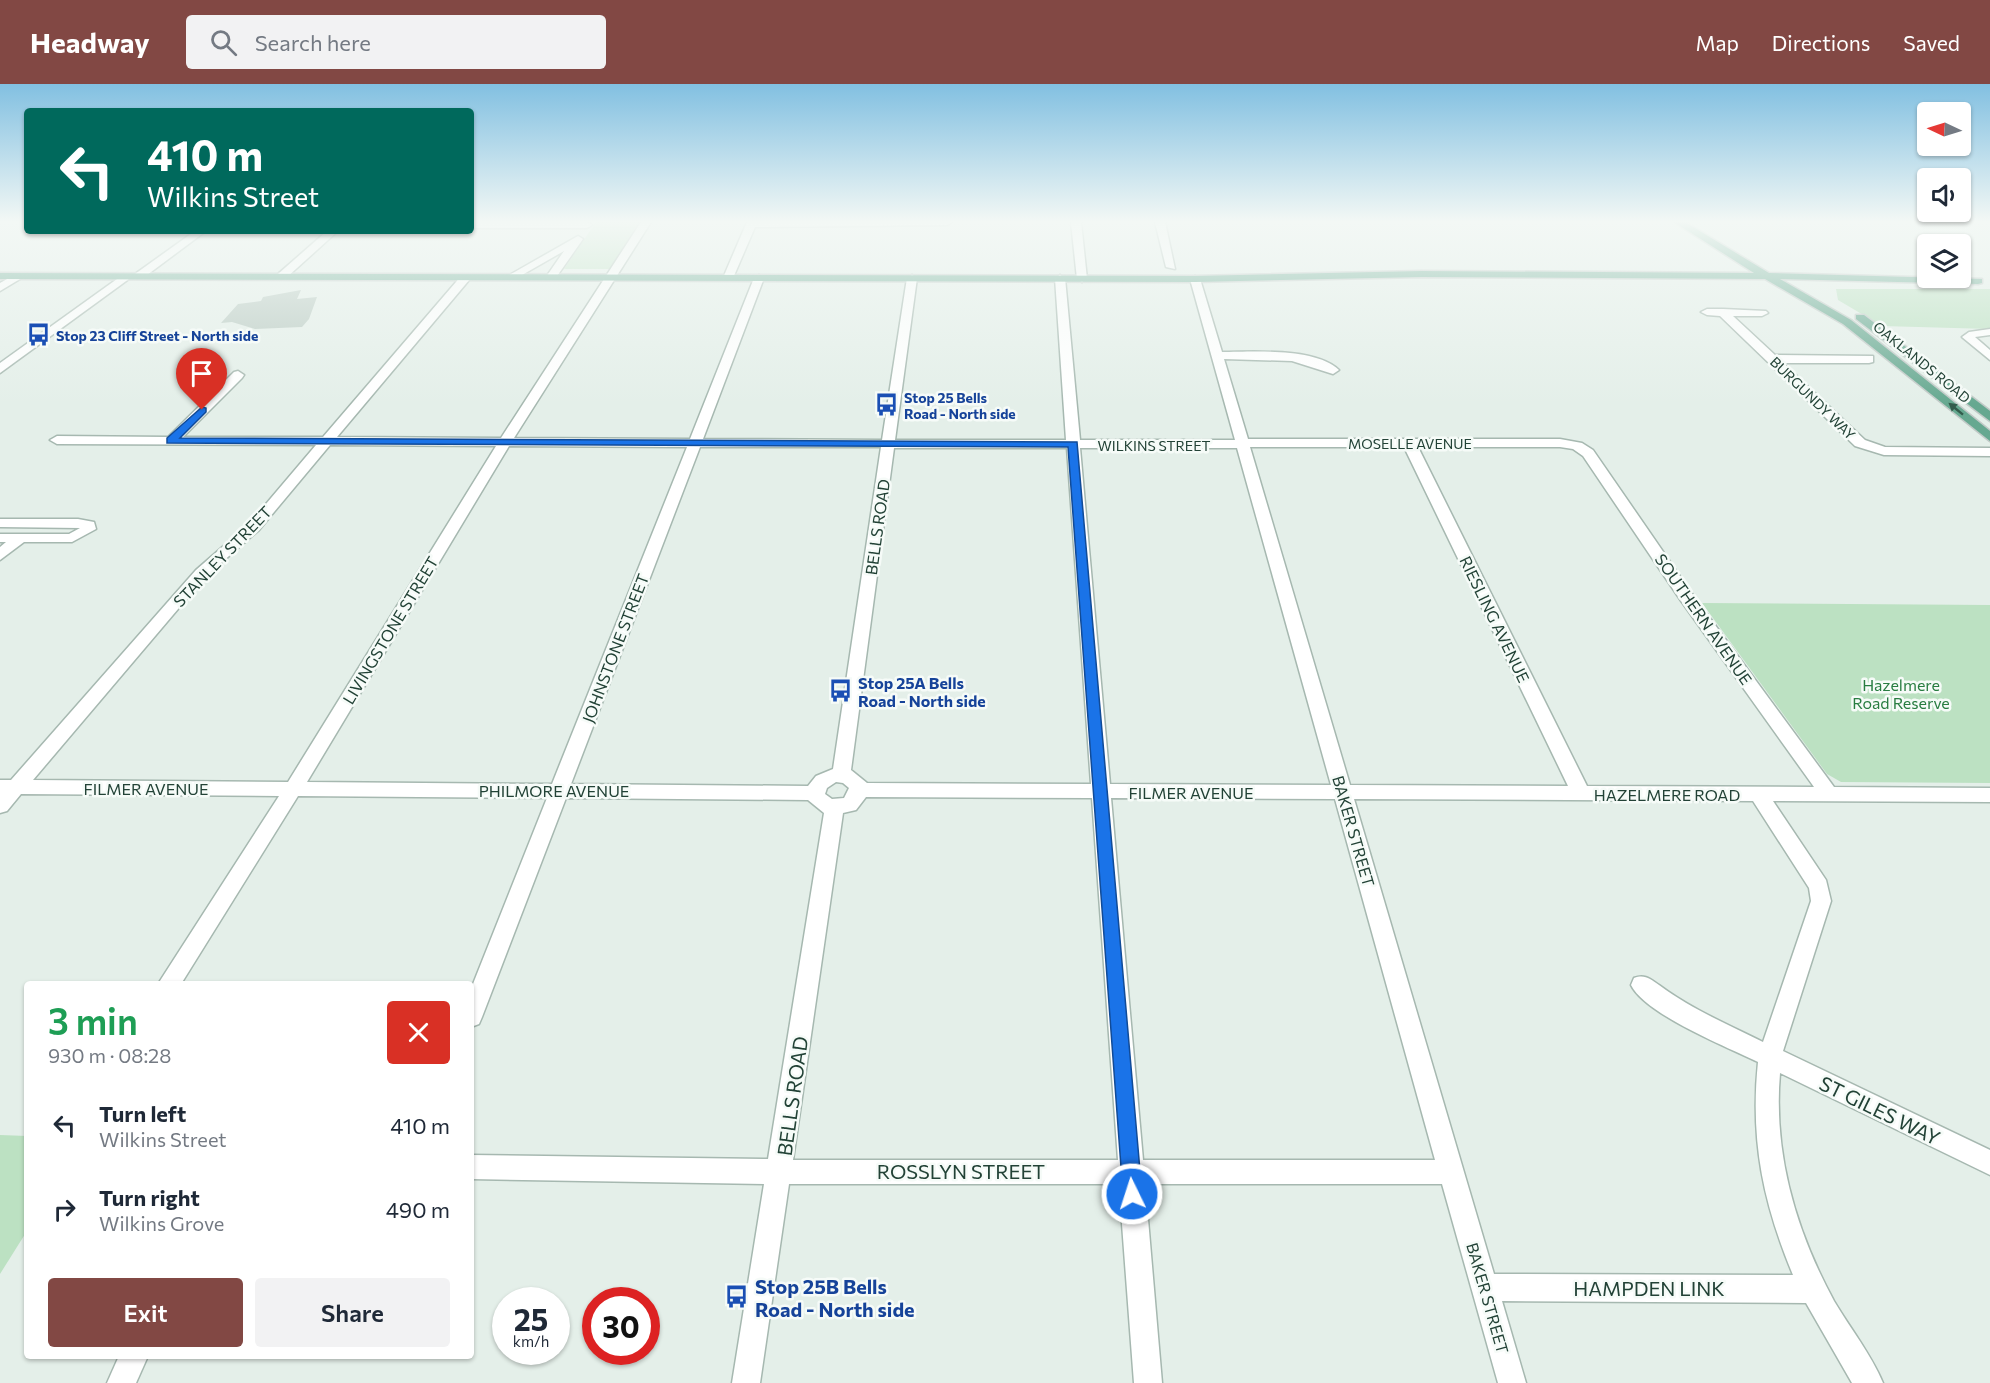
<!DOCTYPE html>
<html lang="en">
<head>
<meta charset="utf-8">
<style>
  :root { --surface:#fff; --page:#f2f2f3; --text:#1f2937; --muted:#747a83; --accent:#824844 }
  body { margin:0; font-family:Commissioner,sans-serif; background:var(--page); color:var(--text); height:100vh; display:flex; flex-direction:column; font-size:22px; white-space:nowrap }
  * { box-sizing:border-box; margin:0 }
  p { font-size:20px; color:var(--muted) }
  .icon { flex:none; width:33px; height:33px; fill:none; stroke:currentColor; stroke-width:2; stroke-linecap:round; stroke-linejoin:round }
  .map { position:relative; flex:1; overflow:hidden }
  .drawer { position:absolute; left:24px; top:897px; width:450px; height:378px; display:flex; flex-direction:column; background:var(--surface); border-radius:6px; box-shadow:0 2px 4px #0004 }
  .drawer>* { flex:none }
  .top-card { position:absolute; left:24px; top:24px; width:450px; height:126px; border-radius:6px; box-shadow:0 2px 4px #0004; background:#00695c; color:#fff; overflow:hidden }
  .needle { width:39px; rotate:274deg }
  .fabs { position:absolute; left:1917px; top:18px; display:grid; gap:12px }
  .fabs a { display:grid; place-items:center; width:54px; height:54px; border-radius:6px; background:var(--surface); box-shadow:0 2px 4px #0004; font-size:30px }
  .speed { position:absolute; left:492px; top:1203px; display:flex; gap:12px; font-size:30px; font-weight:700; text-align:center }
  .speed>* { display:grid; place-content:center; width:78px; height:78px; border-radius:50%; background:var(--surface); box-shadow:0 2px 4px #0004; line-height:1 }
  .speed small { font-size:15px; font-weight:400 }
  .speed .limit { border:9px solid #d22; background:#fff; color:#111 }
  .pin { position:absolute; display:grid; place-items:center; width:51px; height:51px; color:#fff; margin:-62px -26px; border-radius:50% 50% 50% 0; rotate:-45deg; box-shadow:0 0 6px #0007 }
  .pin .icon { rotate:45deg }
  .me { position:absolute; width:66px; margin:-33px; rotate:356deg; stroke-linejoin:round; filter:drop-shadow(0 0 4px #0008) }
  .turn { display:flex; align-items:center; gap:21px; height:126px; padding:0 24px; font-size:27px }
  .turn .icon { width:78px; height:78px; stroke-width:2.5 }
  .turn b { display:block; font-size:42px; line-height:51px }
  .round { display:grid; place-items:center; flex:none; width:63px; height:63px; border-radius:6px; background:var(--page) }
  .headline { display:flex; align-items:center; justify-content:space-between; height:102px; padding:0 24px }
  h1 { font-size:36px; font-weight:600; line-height:45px; color:#1e9e55 }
  .primary-button { display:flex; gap:12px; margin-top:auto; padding:12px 24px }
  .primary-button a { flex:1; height:69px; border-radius:6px; background:var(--accent); color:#fff; font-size:24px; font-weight:600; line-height:69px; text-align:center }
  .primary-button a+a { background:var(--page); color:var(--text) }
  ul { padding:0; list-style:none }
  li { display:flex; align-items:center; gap:18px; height:84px; padding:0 24px }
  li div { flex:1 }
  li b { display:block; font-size:22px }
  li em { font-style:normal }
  header { display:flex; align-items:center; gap:36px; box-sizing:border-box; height:84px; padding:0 30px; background:var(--accent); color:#fff }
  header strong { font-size:28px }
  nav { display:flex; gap:33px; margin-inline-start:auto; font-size:21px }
  .search { width:420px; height:54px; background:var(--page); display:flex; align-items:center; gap:15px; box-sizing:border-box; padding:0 21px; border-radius:6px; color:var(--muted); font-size:22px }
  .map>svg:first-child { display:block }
  .green { fill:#bce1c2 }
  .building { fill:#b9cac2 }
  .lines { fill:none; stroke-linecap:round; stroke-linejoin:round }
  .minor-casing { stroke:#a6b8b0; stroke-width:3 }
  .major-casing { stroke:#c1cac7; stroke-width:3 }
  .minor { fill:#fff; fill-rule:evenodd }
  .major { fill:#66a890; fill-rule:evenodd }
  .oneway { fill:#335c4c }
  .route { fill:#1a73e8; stroke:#114b97; stroke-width:1.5 }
  .labels { text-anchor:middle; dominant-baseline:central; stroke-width:5; stroke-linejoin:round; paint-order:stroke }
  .far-transit-label { font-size:14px; font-weight:bold; fill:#164399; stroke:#f6fbf8; text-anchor:start }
  .far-street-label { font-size:14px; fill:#224236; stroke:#f6fbf8 }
  .street-label { font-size:16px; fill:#224236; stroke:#f6fbf8 }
  .transit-label { font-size:16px; font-weight:bold; fill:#164399; stroke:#f6fbf8; text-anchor:start }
  .park-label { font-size:16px; fill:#287d41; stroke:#f6fbf8 }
  .near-street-label { font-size:20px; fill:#224236; stroke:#f6fbf8 }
  .near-transit-label { font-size:20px; font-weight:bold; fill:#164399; stroke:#f6fbf8; text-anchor:start }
</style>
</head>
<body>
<header>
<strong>Headway</strong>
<div class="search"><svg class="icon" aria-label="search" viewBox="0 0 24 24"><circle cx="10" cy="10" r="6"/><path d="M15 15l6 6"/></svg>Search here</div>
<nav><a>Map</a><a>Directions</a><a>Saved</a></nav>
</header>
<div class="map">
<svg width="1990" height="1299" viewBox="0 0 1990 1299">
  <rect width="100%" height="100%" fill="#e4efe9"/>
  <g class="green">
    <polygon points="596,138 639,138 610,185 564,185"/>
    <polygon points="1836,205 1990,205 1990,245 1882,242 1838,216"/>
    <polygon points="1702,519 1990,521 1990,699 1841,698 1827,690"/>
    <polygon points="0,1051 27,1052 27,1147 0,1190"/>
  </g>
  <polygon class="building" points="301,206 297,215 317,213 309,235 302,243 255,245 232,238 221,239 238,220 261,217 263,213"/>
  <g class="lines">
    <defs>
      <g id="minor">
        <polygon points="471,138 587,138 592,141 587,144 471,144"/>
        <path d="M641,138H651L514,354L690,355L754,194L759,191L764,194L703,355L882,356L907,194L912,191L917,194L895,356H1066L1055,194L1060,191L1065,194L1080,356H1235L1190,195L1195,192L1200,195L1222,268C1253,268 1315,263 1339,286L1333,290L1292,277L1224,275L1248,355H1560L1582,359L1593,366L1693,511L1834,703L1990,704V718L1773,717L1826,796L1831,817L1783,967L1990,1066V1091L1780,989C1773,1069 1796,1147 1834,1217C1850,1244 1871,1270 1883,1299H1852L1806,1219L1502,1217L1526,1299H1498L1442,1100H1145L1162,1299H1134L1119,1100H789L760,1299H732L764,1100L471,1095V1071L768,1075L824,729L808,716L566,714L482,933L479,940L471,943V905L547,714L298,712L181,900H158L279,712L21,710L7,727L0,729V696H11L196,486L249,440L316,361L57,360L50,356L57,352L168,353L234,288L238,287L244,291L242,294L183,353H323L462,191H470V195L337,353L501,354ZM330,361L496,362L288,698L33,696L206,492L259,446ZM509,362L687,363L552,700L307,698ZM700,363H881L833,685L816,692L808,702L571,700ZM1250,363H1404L1568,702L1350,701ZM1418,363H1560L1573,365L1583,372L1681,517L1814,703L1587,702ZM894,364H1067L1091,700L867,699L851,686ZM1080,364H1237L1331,701L1110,700ZM836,698L843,699L849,704L844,714L832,715L825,710L827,704ZM866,713L1092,714L1118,1076H793L843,729L856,726ZM1111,714L1335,715L1435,1076H1143ZM1354,715L1753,717L1809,804L1811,817L1763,958C1727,940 1691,925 1659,901C1650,895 1645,890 1634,894L1631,901C1645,930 1727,963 1758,978C1750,1056 1763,1119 1793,1191L1494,1190Z"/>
        <polygon points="747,138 952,138 947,141 755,143 733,194 724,196 723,194"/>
        <polygon points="1071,138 1081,138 1087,195 1082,198 1077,195"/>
        <polygon points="1155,138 1165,138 1175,185 1166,183"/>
        <polygon points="195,147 206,147 143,194 135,194 135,190"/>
        <polygon points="327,147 338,147 286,194 278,194 278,190"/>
        <polygon points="578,152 583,155 555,195 546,193 564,167 515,195 506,193"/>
        <polygon points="16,190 25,192 0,207 0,199"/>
        <polygon points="124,190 133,192 0,289 0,279"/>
        <polygon points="1723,225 1766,227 1768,229 1762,232 1733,232 1775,271 1873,272 1873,278 1869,279 1783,279 1865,356 1885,363 1990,364 1990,372 1884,371 1855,362 1720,232 1707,231 1701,228 1707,225"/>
        <polygon points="1990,245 1990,251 1975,253 1990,266 1990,276 1962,253 1969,248"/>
        <polygon points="0,435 78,435 94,438 96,445 72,458 24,458 0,476 0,463 6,458 0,458 0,450 69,450 80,444 0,443"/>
        <polygon points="119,1272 148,1272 136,1299 107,1299"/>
      </g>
      <g id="major">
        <polygon points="1674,138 1685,138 1769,189 1982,195 1982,199 1978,200 1780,195 1851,236 1990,347 1990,357 1843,240 1765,195 1421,193 1195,198 0,195 0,189 1195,192 1421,187 1754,189"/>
        <polygon points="1856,231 1864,231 1990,327 1990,337 1856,235"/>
      </g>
    </defs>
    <use href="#minor" class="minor-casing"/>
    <use href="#major" class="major-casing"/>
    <use href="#minor" class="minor"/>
    <use href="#major" class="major"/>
  </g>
  <defs><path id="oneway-solid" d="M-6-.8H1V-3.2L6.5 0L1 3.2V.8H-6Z" transform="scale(1.5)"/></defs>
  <use class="oneway" href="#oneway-solid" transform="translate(1956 325) rotate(-141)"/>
  <linearGradient id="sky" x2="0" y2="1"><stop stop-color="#82c0e1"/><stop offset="0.43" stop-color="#f3f8f5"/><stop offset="1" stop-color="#f3f8f5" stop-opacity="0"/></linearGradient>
  <rect width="1990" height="320" fill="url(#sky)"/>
  <polygon class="route" points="202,323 206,324 206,328 180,354 1077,358 1142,1110 1139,1116 1132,1119 1126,1116 1123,1110 1068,363 167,359 167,354"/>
  <defs>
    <symbol id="bus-bare" viewBox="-9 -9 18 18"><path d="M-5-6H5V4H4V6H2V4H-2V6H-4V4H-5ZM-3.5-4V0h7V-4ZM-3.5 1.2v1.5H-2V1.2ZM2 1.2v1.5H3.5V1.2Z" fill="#1a4fb4" stroke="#f6fbf8" stroke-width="2.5" paint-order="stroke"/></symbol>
  </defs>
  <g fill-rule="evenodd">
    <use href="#bus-bare" x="22" y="234" width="33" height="33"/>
    <use href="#bus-bare" x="870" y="304" width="33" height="33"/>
    <use href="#bus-bare" x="824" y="590" width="33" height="33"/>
    <use href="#bus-bare" x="720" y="1196" width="33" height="33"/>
  </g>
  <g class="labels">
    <g class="far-transit-label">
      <text x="56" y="251">Stop 23 Cliff Street - North side</text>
      <text x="904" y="313">Stop 25 Bells<tspan x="904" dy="16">Road - North side</tspan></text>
    </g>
    <g class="far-street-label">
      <text transform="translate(1922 278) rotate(39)">OAKLANDS ROAD</text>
      <text transform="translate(1813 314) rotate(44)">BURGUNDY WAY</text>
      <text x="1410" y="359">MOSELLE AVENUE</text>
      <text x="1154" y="361">WILKINS STREET</text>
    </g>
    <g class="street-label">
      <text transform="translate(877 443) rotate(-82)">BELLS ROAD</text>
      <text transform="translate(222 472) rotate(-46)">STANLEY STREET</text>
      <text transform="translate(1495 535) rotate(64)">RIESLING AVENUE</text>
      <text transform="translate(1704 535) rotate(55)">SOUTHERN AVENUE</text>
      <text transform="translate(390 546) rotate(-59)">LIVINGSTONE STREET</text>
      <text transform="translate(615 564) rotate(-69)">JOHNSTONE STREET</text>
      <text x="146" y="704">FILMER AVENUE</text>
      <text x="554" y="706">PHILMORE AVENUE</text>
      <text x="1191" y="708">FILMER AVENUE</text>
      <text x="1667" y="710">HAZELMERE ROAD</text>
      <text transform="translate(1354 747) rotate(74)">BAKER STREET</text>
      <text transform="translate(1488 1214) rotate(74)">BAKER STREET</text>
    </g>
    <g class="transit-label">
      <text x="858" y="598">Stop 25A Bells<tspan x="858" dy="18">Road - North side</tspan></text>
    </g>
    <g class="park-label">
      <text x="1901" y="600">Hazelmere<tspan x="1901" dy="18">Road Reserve</tspan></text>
    </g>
    <g class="near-street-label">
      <text transform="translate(792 1012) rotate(-82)">BELLS ROAD</text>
      <text transform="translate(1880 1026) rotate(26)">ST GILES WAY</text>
      <text x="961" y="1087">ROSSLYN STREET</text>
      <text x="1649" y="1204">HAMPDEN LINK</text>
    </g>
    <g class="near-transit-label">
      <text x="755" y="1202">Stop 25B Bells<tspan x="755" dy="23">Road - North side</tspan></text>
    </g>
  </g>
</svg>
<div class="fabs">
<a><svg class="needle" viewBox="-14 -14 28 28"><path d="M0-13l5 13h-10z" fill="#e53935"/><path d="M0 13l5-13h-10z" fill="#747a83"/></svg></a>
<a><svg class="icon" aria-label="sound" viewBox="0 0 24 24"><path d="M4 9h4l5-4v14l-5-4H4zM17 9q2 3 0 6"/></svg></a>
<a><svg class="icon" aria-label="layers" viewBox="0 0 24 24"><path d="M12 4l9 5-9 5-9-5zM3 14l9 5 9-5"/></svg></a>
</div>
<div class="speed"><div>25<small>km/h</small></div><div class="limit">30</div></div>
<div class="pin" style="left:202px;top:326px;background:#d93025"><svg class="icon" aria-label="arrive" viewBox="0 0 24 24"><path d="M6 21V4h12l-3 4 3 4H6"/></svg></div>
<svg class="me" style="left:1132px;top:1110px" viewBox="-20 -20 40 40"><circle r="17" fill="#1a73e8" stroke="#fff" stroke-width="3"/><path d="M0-11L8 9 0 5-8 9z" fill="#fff"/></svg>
<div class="top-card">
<div class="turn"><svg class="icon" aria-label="left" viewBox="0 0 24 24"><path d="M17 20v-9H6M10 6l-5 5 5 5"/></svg><div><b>410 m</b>Wilkins Street</div></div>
</div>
<section class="drawer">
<div class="headline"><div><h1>3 min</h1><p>930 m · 08:28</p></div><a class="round" style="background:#d93025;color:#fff"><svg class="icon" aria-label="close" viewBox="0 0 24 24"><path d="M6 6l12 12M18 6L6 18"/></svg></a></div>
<ul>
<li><svg class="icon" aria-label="left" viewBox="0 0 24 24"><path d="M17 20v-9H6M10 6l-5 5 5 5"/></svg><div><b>Turn left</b><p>Wilkins Street</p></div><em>410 m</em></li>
<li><svg class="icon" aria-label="right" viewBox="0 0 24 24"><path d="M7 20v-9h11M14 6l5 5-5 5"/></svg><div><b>Turn right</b><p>Wilkins Grove</p></div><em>490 m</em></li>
</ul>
<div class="primary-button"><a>Exit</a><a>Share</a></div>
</section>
</div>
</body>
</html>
